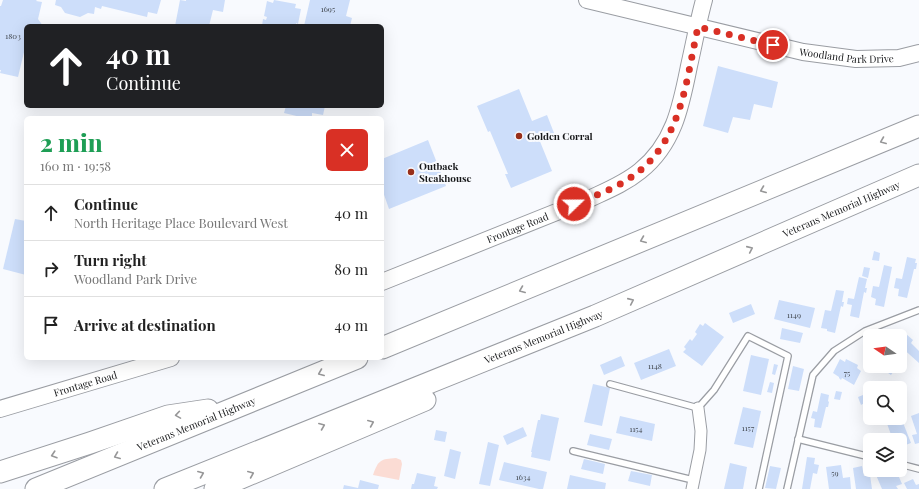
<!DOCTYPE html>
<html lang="en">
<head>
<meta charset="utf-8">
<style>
  :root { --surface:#fff; --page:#f2f2f2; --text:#222; --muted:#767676; --line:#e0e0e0 }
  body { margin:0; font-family:"Playfair Display",serif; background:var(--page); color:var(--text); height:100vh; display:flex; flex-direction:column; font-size:15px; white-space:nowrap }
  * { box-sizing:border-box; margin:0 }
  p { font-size:13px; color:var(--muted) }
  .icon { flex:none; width:22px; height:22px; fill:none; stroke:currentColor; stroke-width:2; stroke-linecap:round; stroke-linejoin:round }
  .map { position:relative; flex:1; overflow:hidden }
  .side { position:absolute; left:24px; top:116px; width:360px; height:244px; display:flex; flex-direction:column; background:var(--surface); border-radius:6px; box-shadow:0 4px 16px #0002 }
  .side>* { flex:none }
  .banner { position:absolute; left:24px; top:24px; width:360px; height:84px; border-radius:6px; box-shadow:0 4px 16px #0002; background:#202124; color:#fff; overflow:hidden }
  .needle { width:26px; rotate:283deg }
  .controls { position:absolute; left:863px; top:329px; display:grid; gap:8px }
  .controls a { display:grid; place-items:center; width:44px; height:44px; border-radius:6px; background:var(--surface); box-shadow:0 4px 16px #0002; font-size:20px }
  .pin { position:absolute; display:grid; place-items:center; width:34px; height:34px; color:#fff; margin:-17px; border:2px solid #fff; border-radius:50%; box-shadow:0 1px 4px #0007 }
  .me { position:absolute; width:44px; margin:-22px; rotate:68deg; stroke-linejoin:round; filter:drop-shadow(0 0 3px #0008) }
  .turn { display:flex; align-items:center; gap:14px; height:84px; padding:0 16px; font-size:18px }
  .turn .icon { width:52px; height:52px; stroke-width:2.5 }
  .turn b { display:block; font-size:28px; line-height:34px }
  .round { display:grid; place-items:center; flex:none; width:42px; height:42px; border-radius:6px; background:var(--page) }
  .overview { display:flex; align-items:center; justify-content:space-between; height:68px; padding:0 16px }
  h1 { font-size:24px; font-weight:800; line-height:30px; color:#1e9e55 }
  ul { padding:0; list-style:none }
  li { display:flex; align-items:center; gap:12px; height:56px; padding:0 16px; border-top:1px solid var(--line) }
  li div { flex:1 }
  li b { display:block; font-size:15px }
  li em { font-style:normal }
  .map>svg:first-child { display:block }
  .green { fill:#fbdcd4 }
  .building { fill:#cddefa }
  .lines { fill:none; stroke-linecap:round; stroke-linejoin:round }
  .lane-casing { stroke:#9a9da3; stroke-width:8 }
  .street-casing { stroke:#9a9da3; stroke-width:13 }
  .secondary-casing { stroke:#9a9da3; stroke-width:18 }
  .highway-casing { stroke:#9a9da3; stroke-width:23 }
  .lane { stroke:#fff; stroke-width:5.5 }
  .street { stroke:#fff; stroke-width:11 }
  .secondary { stroke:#fff; stroke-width:16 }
  .highway { stroke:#fff; stroke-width:21 }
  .oneway { stroke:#979798 }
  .route { stroke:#d93025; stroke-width:7; stroke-dasharray:0 12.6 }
  .poi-dot { fill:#982f1a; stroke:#f8fafe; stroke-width:1.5 }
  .labels { text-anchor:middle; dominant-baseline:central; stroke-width:4; stroke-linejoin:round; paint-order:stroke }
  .number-label { font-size:8px; fill:#444a52 }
  .street-label { font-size:10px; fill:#17181a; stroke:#f8fafe }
  .poi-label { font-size:10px; font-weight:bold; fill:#17181a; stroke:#f8fafe; text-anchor:start }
</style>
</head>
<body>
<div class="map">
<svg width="919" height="489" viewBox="0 0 919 489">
  <rect width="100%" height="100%" fill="#f8fafe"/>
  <path class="green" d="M396,458L401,460L402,464L399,480L373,475C378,460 381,459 396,458Z"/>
  <g class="building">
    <polygon points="3,0 37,0 36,1 42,2 38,19 43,26 31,26 31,25 30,26 26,26 26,44 18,77 0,73 1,70 0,70 0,6 1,6"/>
    <polygon points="56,0 161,0 157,14 148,12 147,17 102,6 101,9 95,7 94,14 88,13 80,17 65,13 61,7 55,5"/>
    <polygon points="180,0 186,1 186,0 225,0 223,12 213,10 209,26 175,26"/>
    <polygon points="274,0 296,4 295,8 301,9 298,24 296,23 296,26 262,26 263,19 266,20 267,17 264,16 267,1 273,3"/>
    <polygon points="310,0 350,0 346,16 352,18 350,26 304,26"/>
    <polygon points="718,66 778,82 772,108 754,104 750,120 733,117 728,133 703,126"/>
    <polygon points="519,89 532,121 547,115 554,133 539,139 552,171 511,188 505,174 508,174 490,131 488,132 477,106"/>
    <polygon points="286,106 325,106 323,115 312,113 312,117 306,116 305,118 284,113"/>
    <polygon points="428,140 446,186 389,209 382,189 382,159"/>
    <polygon points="15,219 26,221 26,275 3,269"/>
    <polygon points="874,251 880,253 879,261 872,260"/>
    <polygon points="907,257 916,259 915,263 917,263 916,269 914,269 907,298 898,296 899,289 894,288 896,278 902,279"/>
    <polygon points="884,265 892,267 884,307 875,305 876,299 871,297 873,286 879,287"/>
    <polygon points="864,267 870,268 868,278 862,276"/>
    <polygon points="859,277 867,279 865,288 867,288 866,293 864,292 859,318 850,316 852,305 847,304 848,298 854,299"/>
    <polygon points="836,290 844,291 842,302 844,302 843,307 841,306 835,333 827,331 827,329 821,328 825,310 831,311"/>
    <polygon points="779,300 815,308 810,328 774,319"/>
    <polygon points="751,304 755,314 733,323 729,313"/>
    <polygon points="705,323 724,337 702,366 683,352 686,349 684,347 690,339 692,341 697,334 695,332 700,324 703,326"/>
    <polygon points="782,328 803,333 800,343 780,339"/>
    <polygon points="898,332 904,337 906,334 913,340 911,343 919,351 919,363 900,346 900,336 895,336"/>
    <polygon points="870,345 870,361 863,356"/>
    <polygon points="669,349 676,366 641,380 634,363"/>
    <polygon points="751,355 769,359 761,395 743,391"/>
    <polygon points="621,356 625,366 604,375 600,365"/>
    <polygon points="840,359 845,362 846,359 858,365 857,368 861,371 854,385 842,378 841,380 839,378 839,377 833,373"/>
    <polygon points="774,364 778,365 775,375 772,374"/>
    <polygon points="793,366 804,369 799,391 788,389"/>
    <polygon points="878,366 897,366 891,375"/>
    <polygon points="770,382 774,383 772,393 767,392"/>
    <polygon points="593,384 610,388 602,426 584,422"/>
    <polygon points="836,391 842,392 840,400 834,399"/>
    <polygon points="821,393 829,395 828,401 829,402 828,407 826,407 821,428 814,427 815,419 811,418 813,411 817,412"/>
    <polygon points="863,395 866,402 861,405 858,397"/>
    <polygon points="743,407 761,411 753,448 734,444"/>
    <polygon points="919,413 919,443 915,444 912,435 917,434 911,416"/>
    <polygon points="541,414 559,418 550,461 531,457 532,452 531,452 538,420 540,420"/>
    <polygon points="900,415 911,443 900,447 900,440 893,440 886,421 895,418 900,418"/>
    <polygon points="620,416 655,424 652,441 616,433"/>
    <polygon points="523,427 527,436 507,445 503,436"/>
    <polygon points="436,430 447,432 445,442 434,440"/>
    <polygon points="590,434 612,439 609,450 587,445"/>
    <polygon points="488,442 499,445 490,486 479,484"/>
    <polygon points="450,449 461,452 455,479 444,476"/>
    <polygon points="807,457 815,458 814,464 819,465 817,474 813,473 810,489 802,489"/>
    <polygon points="584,459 605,464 603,474 581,469"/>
    <polygon points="504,462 547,472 543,489 539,489 499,480"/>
    <polygon points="730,463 747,467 743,489 724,489"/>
    <polygon points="841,465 843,478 850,477 851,489 829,489 826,467"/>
    <polygon points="770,466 781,468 776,489 765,488"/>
    <polygon points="862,466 864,476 870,475 872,489 856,489 853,468"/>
    <polygon points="896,470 902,484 896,486 898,489 882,489 876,475 883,472 884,475"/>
    <polygon points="631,471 652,475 650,486 628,481"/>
    <polygon points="417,473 436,477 434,486 438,487 437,489 411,489 412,484 414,484"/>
    <polygon points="570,475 606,483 605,489 567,489"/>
    <polygon points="913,479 916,485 919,484 919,489 907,489 904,483"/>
    <polygon points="360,480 379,485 378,489 343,489 344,485 358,488"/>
  </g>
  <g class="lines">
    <defs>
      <g id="lane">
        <polyline points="610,384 698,408 714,390 748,336 788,356 759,489"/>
        <polyline points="798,439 870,457"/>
        <polyline points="573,451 693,480"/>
        <polyline points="900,464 919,469"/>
        <polyline points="787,489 813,375 834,351 865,331 919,310"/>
      </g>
      <polyline id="street" points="692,489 700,450 701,431 698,408"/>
      <g id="secondary">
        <path id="s1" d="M587,0L803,52L856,59L899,58L919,53"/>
        <path id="s2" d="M382,282L589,199C606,191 624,184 640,171C674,144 681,106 689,66C694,44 698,22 704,0"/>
        <path id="s3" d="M0,409L171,358"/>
      </g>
      <g id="highway">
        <polyline points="382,348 919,126"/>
        <polyline points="0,472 90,443 168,416 208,410"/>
        <path id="s4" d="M36,489L357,358"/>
        <path id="s5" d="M165,489L595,316L919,175"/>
        <polyline points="215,489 425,400"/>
      </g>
    </defs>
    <use href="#lane" class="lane-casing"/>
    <use href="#street" class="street-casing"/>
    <use href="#secondary" class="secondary-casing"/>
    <use href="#highway" class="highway-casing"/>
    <use href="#lane" class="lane"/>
    <use href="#street" class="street"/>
    <use href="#secondary" class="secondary"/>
    <use href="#highway" class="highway"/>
  </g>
  <defs><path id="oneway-chevron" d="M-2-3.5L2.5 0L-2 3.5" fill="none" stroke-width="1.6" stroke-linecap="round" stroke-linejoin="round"/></defs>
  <g class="oneway">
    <use href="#oneway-chevron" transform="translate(883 141) rotate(158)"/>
    <use href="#oneway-chevron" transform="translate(763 190) rotate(158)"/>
    <use href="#oneway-chevron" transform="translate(643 240) rotate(158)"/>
    <use href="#oneway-chevron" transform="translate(750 249) rotate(-24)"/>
    <use href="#oneway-chevron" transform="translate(522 290) rotate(158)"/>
    <use href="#oneway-chevron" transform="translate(631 301) rotate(-24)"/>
    <use href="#oneway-chevron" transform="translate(321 373) rotate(158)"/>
    <use href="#oneway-chevron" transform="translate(178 415) rotate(171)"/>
    <use href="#oneway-chevron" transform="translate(371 423) rotate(-23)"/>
    <use href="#oneway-chevron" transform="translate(322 426) rotate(-22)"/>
    <use href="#oneway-chevron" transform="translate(54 455) rotate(162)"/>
    <use href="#oneway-chevron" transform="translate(117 456) rotate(158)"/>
    <use href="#oneway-chevron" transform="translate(201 474) rotate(-22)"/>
    <use href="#oneway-chevron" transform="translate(251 474) rotate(-23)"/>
  </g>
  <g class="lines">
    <path class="route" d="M574,204C592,197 611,190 627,180C682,145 685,85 698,27L773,45"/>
  </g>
  <g class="poi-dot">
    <circle cx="519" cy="136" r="4"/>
    <circle cx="411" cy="172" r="4"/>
  </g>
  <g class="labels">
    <g class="number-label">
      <text x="328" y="8">1695</text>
      <text x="13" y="35">1803</text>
      <text x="794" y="314">1149</text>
      <text x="655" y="365">1148</text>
      <text x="847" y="372">75</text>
      <text x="748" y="427">1157</text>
      <text x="636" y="428">1154</text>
      <text x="835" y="472">59</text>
      <text x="523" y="476">1634</text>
    </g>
    <g class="street-label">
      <text stroke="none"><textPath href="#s1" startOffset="266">Woodland Park Drive</textPath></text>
      <text stroke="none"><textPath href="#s5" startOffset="732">Veterans Memorial Highway</textPath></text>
      <text stroke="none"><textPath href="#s2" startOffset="146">Frontage Road</textPath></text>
      <text stroke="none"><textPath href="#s5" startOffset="408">Veterans Memorial Highway</textPath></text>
      <text stroke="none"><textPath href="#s3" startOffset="89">Frontage Road</textPath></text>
      <text stroke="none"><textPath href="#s4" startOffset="173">Veterans Memorial Highway</textPath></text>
    </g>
    <g class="poi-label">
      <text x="527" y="136">Golden Corral</text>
      <text x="419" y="166">Outback<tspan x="419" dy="12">Steakhouse</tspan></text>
    </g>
  </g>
</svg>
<div class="controls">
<a><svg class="needle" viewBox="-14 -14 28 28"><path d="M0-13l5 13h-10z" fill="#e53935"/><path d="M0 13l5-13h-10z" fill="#767676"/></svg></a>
<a><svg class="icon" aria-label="search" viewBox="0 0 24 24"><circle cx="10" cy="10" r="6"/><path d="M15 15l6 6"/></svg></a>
<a><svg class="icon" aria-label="layers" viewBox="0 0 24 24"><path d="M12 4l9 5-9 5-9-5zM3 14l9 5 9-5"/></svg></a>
</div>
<div class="pin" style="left:773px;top:45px;background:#d93025"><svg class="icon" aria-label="arrive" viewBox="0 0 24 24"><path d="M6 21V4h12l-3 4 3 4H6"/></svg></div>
<svg class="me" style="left:574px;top:204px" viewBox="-20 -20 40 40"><circle r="17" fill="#d93025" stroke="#fff" stroke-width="3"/><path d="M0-11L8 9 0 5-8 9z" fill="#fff"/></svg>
<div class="banner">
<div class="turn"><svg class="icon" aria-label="ahead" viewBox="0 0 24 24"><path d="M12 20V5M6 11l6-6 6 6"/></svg><div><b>40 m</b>Continue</div></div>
</div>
<section class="side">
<div class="overview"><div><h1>2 min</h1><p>160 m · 19:58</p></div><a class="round" style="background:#d93025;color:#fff"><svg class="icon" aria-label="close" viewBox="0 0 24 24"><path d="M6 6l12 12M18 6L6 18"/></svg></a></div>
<ul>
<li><svg class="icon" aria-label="ahead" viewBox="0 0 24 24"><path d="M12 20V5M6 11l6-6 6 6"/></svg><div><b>Continue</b><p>North Heritage Place Boulevard West</p></div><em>40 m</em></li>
<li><svg class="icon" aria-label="right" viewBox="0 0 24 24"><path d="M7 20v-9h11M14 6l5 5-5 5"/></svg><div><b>Turn right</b><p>Woodland Park Drive</p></div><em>80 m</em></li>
<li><svg class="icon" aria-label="arrive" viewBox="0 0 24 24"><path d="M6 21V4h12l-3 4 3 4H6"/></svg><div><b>Arrive at destination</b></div><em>40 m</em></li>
</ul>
</section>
</div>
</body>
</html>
